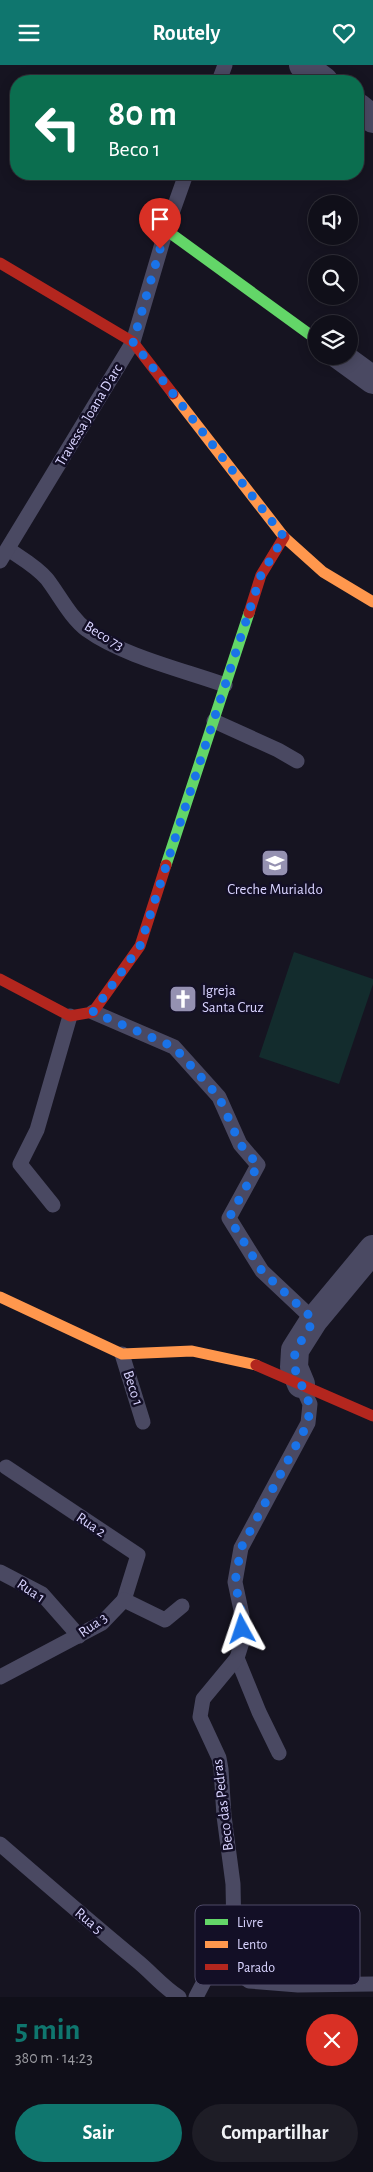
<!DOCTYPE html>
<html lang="pt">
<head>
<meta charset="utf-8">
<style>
  :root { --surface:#100f19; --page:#1e1d26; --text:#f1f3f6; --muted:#9c9ca2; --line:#302f38; --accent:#0f766e }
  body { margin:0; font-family:"Alegreya Sans",sans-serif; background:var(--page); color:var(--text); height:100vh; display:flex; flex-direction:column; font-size:19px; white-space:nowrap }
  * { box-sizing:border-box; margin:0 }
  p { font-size:16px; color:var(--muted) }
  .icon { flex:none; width:28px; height:28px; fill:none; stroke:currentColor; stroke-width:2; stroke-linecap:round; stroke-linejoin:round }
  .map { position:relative; height:1932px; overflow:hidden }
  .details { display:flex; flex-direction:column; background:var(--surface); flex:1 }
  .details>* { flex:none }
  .hud { position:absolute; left:10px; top:10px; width:354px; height:105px; border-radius:20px; box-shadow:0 2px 12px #0003,0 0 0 1px var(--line); background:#0b6e4f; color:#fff; overflow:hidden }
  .controls { position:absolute; left:308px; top:130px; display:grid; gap:10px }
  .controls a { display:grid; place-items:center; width:50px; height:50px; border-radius:50%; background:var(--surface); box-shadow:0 2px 12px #0003,0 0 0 1px var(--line); font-size:25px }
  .pin { position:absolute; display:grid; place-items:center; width:42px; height:42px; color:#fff; margin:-51px -21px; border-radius:50% 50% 50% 0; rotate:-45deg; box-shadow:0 0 5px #0007 }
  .pin .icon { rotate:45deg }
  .me { position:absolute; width:55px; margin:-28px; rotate:355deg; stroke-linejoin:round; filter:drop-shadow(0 0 4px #0008) }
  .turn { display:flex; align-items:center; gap:18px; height:105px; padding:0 15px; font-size:22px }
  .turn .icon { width:65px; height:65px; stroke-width:2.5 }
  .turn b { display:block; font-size:35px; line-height:42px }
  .round { display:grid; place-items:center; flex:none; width:52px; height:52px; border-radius:26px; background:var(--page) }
  .summary { display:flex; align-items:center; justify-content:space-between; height:85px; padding:0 15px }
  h1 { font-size:30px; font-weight:700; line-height:38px; color:var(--accent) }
  .cta { display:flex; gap:10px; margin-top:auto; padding:10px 15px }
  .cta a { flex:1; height:58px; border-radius:30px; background:var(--accent); color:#fff; font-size:20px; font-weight:700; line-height:58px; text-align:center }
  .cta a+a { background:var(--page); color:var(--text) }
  header { display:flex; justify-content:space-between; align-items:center; height:65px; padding:0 15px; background:var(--accent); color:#fff; font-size:22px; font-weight:700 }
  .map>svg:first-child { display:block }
  .green { fill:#132c2d }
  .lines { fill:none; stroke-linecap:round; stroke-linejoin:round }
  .lane { stroke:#4a4962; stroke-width:15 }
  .street { stroke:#4a4962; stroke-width:28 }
  .fast { stroke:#63d668; stroke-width:11 }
  .slow { stroke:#ff974d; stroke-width:11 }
  .jam { stroke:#b3261e; stroke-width:11 }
  .route { stroke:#1a73e8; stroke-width:9; stroke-dasharray:0 16.2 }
  .labels { text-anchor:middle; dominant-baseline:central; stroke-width:5; stroke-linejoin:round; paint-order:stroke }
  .street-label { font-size:15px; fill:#d9d4ff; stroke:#130f26 }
  .poi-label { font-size:15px; fill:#d9d4ff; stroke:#130f26 }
  .key { fill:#130f26; stroke:#4e4a67; stroke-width:1 }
  .key-label { font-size:14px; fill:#d9d4ff }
</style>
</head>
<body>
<header><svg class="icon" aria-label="menu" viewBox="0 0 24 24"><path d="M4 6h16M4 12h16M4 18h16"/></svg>Routely<svg class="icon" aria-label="heart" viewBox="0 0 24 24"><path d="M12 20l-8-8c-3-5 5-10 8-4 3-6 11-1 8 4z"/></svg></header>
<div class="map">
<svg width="373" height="1932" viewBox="0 0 373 1932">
  <rect width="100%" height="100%" fill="#161421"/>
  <polygon class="green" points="294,887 373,914 373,919 339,1019 259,992"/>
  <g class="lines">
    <g class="lane">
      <polyline points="219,16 225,0"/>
      <path d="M8,484C21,493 36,501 47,514C60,531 70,552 87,565C123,591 183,605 225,620"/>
      <polyline points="0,496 133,277 166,165 186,109"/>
      <polyline points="214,656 278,685 297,696"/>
      <polyline points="93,947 174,982 219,1032 240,1079 258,1100 229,1153 262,1206 314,1255"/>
      <polyline points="53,1140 20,1099 37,1065 70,951"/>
      <polyline points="122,1289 143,1357"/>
      <polyline points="6,1402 138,1490 124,1535"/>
      <polyline points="0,1507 42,1529 79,1571"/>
      <polyline points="237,1593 259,1647 279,1688"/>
      <polyline points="0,1612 102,1558 124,1535 165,1555 182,1541"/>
      <path d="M0,1779C45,1818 90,1857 136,1895C151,1907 163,1922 179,1932"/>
      <polyline points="218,1892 234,1905 249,1916 298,1920 373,1919"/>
      <polyline points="196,1932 210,1905 234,1869 233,1819 224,1751 221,1704 219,1693 200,1652 203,1634 237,1593 242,1577 242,1550 235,1517 241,1483 308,1358 310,1339 302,1321"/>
    </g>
    <g class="street">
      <polyline points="303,0 324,16"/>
      <polyline points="358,42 373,54"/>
      <polyline points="340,291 373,315"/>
      <polyline points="301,1319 294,1302 295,1285 314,1255 373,1184"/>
    </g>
    <g class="fast">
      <polyline points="166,165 316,274"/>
      <polyline points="166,800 249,548"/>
    </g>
    <g class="slow">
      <polyline points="173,329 284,472 323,507 373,537"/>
      <polyline points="0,1232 122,1289 192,1286 256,1300"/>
    </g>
    <g class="jam">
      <polyline points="0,198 133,277 173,329"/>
      <polyline points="249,548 261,510 284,472"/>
      <polyline points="0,914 70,951 93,947 140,881 166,800"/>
      <polyline points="256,1300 373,1351"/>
    </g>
  </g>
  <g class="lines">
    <polyline class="route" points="160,184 133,277 284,472 261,510 140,881 93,947 174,982 219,1032 240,1079 258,1100 229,1153 262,1206 314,1255 295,1286 294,1302 310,1340 308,1358 241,1483 235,1517 242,1550 242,1564"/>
  </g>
  <defs>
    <symbol id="school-square" viewBox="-11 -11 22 22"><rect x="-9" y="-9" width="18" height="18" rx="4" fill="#9591b1" stroke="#130f26"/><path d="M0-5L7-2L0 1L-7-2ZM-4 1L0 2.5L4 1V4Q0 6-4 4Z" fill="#fff"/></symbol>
    <symbol id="church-square" viewBox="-11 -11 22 22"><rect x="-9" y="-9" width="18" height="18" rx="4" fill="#9591b1" stroke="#130f26"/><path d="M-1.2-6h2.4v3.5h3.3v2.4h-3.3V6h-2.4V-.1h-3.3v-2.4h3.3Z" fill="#fff"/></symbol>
  </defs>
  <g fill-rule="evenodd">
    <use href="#school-square" x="259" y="782" width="32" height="32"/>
    <use href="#church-square" x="167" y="918" width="32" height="32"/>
  </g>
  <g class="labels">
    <g class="street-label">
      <text transform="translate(89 350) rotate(-59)">Travessa Joana D'arc</text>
      <text transform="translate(104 571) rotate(31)">Beco 73</text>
      <text transform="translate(133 1323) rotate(72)">Beco 1</text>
      <text transform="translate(91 1460) rotate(34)">Rua 2</text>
      <text transform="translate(31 1526) rotate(34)">Rua 1</text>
      <text transform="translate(93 1560) rotate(-35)">Rua 3</text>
      <text transform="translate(223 1740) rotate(-97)">Beco das Pedras</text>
      <text transform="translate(89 1856) rotate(40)">Rua 5</text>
    </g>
    <g class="poi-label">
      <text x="275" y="824">Creche Murialdo</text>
      <text x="202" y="925" text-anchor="start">Igreja<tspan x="202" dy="17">Santa Cruz</tspan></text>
    </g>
  </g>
  <rect x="195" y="1840" width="165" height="80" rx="8" class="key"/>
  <rect x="205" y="1854" width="23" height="6" fill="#63d668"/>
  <rect x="205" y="1876" width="23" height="7" fill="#ff974d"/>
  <rect x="205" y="1899" width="23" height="6" fill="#b3261e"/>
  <g class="key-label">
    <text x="237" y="1862">Livre</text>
    <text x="237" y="1884">Lento</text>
    <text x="237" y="1907">Parado</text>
  </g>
</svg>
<div class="controls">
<a><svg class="icon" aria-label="sound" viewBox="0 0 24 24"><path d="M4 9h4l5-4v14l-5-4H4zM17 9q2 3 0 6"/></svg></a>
<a><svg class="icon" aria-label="search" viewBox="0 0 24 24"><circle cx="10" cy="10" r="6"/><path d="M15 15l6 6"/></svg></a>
<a><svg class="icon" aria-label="layers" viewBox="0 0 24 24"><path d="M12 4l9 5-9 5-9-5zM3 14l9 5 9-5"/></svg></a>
</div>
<div class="pin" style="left:160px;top:184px;background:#d93025"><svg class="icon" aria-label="arrive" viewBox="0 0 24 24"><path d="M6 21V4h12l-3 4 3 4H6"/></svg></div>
<svg class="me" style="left:242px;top:1564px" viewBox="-20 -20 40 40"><path d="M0-17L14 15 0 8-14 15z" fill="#1a73e8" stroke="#fff" stroke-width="4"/></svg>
<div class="hud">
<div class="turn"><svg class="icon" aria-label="left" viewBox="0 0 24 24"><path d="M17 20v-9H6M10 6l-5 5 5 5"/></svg><div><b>80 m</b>Beco 1</div></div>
</div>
</div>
<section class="details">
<div class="summary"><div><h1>5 min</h1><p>380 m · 14:23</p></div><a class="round" style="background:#d93025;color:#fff"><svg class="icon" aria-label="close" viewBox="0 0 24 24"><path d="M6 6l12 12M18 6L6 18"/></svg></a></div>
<div class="cta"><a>Sair</a><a>Compartilhar</a></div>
</section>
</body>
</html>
